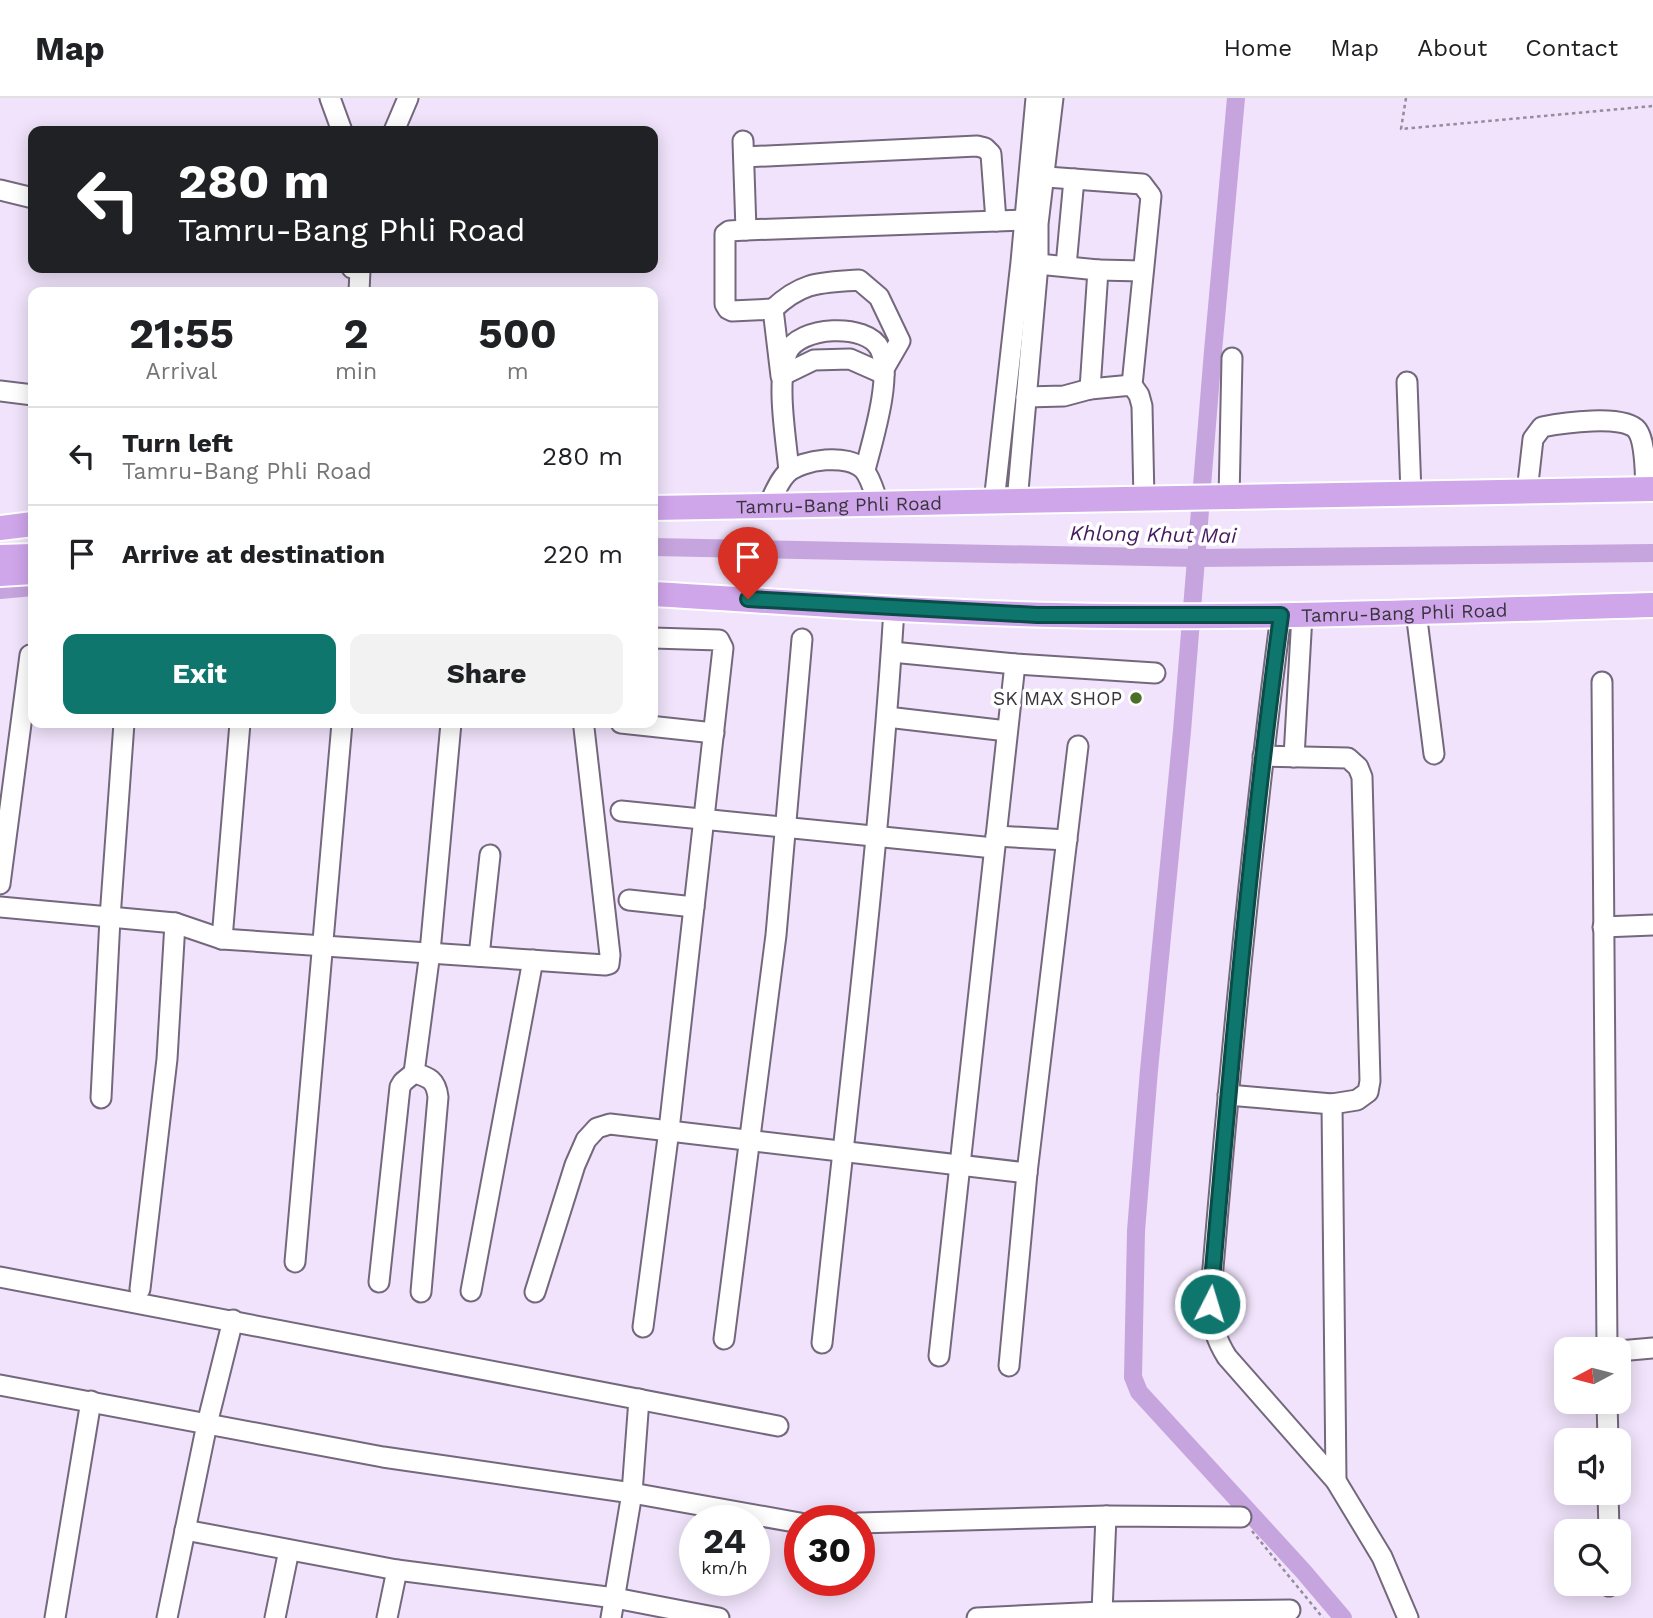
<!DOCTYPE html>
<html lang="en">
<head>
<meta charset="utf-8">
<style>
  :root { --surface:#fff; --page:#f2f2f2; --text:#202124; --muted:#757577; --line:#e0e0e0; --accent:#0f766e }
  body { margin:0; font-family:"Work Sans",sans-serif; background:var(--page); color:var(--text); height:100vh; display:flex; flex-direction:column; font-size:26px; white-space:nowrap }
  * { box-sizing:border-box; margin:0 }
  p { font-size:23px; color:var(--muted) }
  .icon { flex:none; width:38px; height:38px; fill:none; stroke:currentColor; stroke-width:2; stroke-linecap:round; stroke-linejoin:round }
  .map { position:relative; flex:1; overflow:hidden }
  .details { position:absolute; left:28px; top:189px; width:630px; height:441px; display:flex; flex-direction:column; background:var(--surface); border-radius:14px; box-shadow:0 4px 18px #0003 }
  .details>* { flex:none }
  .banner { position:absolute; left:28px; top:28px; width:630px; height:147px; border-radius:14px; box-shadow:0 4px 18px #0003; background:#202124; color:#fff; overflow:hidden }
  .needle { width:46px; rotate:263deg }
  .controls { position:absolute; left:1554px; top:1239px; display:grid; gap:14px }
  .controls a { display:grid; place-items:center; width:77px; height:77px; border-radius:14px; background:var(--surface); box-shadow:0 4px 18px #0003; font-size:35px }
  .speed { position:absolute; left:679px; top:1407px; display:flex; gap:14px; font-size:35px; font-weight:700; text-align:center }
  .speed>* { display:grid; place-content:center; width:91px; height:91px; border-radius:50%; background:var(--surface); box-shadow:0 4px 18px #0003; line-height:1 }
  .speed small { font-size:18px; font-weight:400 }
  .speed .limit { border:10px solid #d22; background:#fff; color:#111 }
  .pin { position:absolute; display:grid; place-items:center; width:60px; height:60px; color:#fff; margin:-72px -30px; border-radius:50% 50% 50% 0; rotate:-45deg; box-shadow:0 0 7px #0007 }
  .pin .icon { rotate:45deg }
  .me { position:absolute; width:77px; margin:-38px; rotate:5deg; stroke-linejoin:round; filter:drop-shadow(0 0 5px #0008) }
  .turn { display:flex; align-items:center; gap:24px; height:147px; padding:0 35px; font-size:32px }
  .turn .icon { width:91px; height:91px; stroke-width:2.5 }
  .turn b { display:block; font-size:49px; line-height:60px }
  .eta { display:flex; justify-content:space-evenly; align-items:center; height:119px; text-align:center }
  .eta b { font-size:42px; font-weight:700; line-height:49px }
  .primary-button { display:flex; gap:14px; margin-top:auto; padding:14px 35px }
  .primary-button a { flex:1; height:80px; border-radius:14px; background:var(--accent); color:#fff; font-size:28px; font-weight:700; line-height:80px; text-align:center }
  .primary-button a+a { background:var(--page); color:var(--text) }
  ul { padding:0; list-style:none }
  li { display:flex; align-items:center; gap:21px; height:98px; padding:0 35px; border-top:2px solid var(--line) }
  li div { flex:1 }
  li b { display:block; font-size:26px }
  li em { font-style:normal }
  header { display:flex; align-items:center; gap:42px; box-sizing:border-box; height:98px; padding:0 35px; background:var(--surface); border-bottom:2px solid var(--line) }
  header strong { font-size:33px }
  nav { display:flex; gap:38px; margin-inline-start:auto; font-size:24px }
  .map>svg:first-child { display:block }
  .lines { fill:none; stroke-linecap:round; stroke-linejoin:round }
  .canal { stroke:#c6a4dd; stroke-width:18 }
  .minor-casing { stroke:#74687d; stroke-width:23 }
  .major-casing { stroke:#fff; stroke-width:28 }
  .path { stroke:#958c9c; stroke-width:2.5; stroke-dasharray:3.5 3.5; stroke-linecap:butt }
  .minor { stroke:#fff; stroke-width:19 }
  .major { stroke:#d0a6eb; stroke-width:24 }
  .route-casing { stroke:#0a4d48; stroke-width:18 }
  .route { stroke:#0f766e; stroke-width:12 }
  .poi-dot { fill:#4c6e26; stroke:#fff; stroke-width:2.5 }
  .labels { text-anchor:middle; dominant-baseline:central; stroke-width:7; stroke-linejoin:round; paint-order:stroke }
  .street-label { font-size:19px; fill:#39343d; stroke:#fff }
  .poi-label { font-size:19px; fill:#39343d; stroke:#fff; text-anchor:end }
  .water-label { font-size:21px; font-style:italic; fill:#461b5e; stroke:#fff }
</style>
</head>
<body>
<header>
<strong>Map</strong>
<nav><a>Home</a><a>Map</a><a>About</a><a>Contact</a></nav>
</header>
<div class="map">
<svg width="1653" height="1520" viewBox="0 0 1653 1520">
  <rect width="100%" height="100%" fill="#f0e3fb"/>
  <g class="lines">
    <g class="canal">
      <polyline points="1236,0 1213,253 1182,633 1149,972 1136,1133 1133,1279 1139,1294 1303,1473 1343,1520"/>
      <polyline points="653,449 1196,460 1653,455"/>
      <polyline points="0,492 33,489"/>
    </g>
    <defs>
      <g id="minor">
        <polyline points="330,0 342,33"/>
        <polyline points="394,33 408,0"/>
        <polyline points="743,43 746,132"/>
        <polyline points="744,59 977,48 985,50 991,56 996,123"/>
        <polyline points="1033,78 1142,86 1151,98 1132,287"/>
        <polyline points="0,92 33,100"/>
        <polyline points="1038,166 1098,172 1090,291 1132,287 1139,297 1142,308 1144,402"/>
        <polyline points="1066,168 1074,81"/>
        <polyline points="352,170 360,172 359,194"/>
        <polyline points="1098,172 1143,173"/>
        <path d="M773,211C803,183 820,185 859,182L879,199L900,243L885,269"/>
        <polyline points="884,276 850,261 814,262 781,278 773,211 732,213 728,211 725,206 725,136 729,133 746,132 1025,122"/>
        <polyline points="1407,284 1411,396"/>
        <polyline points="0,293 33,297"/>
        <polyline points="1026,299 1064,298 1090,291"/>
        <path d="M789,373C786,340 776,285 787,255C798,228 867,224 880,251C893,278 872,344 865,372"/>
        <path d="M1527,394L1533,341L1542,329C1562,325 1624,316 1637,332C1646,344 1645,376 1646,391"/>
        <polyline points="1229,401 1232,260"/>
        <polyline points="994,404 1021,164 1036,0"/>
        <polyline points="1017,404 1038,166 1038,126 1053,0"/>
        <path d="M768,409C773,398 778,384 787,375C802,361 849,355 864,372C871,380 875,397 879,407"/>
        <polyline points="1416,514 1434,656"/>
        <path d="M1281,517C1251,746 1229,976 1210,1206C1213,1228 1215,1240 1227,1259L1336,1383L1382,1459L1408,1520"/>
        <polyline points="892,554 1015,566 1155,575"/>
        <polyline points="1602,584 1607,1251"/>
        <polyline points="887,619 1007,633"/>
        <polyline points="621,625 714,635"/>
        <polyline points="1294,659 1302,517"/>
        <polyline points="621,713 994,750"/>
        <polyline points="996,738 1067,742"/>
        <polyline points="0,786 30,557"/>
        <polyline points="629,802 694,809"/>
        <polyline points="0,809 175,825 222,841 605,867 609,866 610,857 584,630"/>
        <polyline points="1603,829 1653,827"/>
        <polyline points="222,841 240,625"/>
        <polyline points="479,858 490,757"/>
        <polyline points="1228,997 1332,1006 1357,1002 1368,994 1370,983 1362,679 1358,669 1348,660 1263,658"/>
        <polyline points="101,1000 110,820 124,625"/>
        <polyline points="1332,1006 1336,1383"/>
        <polyline points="295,1164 342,625"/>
        <polyline points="0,1179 778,1328"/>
        <polyline points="379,1184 400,989 403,984 414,975"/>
        <polyline points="140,1191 167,961 175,825"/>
        <polyline points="471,1193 533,862"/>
        <path d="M421,1194L438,999C436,982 429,979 414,975L430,854L451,625"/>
        <polyline points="535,1194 575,1067 586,1042 597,1030 610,1026 1027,1075"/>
        <polyline points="643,1229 669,1032 723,550 719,542 653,540"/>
        <polyline points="724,1241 776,837 802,541"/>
        <path d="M822,1245C848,1000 879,756 894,511"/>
        <polyline points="1619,1253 1653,1250"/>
        <polyline points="939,1258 1015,566"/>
        <polyline points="1009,1268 1027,1075 1078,648"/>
        <polyline points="0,1287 383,1359 632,1395 800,1425"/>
        <polyline points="1607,1304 1608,1342"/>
        <polyline points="1608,1395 1609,1433"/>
        <polyline points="859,1425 1106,1418 1241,1419"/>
        <polyline points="185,1432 397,1472 615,1500 719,1520"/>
        <polyline points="1609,1486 1609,1488"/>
        <polyline points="1102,1514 1106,1418"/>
        <polyline points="55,1520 91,1303"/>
        <polyline points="167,1520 207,1326 233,1222"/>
        <polyline points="275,1520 289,1452"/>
        <polyline points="387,1520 397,1472"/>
        <polyline points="611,1520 632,1395 639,1301"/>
        <polyline points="977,1520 1102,1514 1290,1512"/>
      </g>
      <g id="major">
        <path id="s1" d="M653,410L1653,391"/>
        <polyline points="0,430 33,426"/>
        <polyline points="0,459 33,458"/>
        <polyline points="0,476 33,474"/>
        <path id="s2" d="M653,496C806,505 959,517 1113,518C1293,520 1473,512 1653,507"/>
      </g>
    </defs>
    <use href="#minor" class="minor-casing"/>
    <use href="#major" class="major-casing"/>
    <g class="path">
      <polyline points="1406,0 1401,31 1653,8"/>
      <polyline points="1252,1433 1323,1520"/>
    </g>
    <use href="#minor" class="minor"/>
    <use href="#major" class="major"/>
  </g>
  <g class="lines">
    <defs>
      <path id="route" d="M748,501L1037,517H1281C1250,746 1230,976 1210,1206"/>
    </defs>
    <use href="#route" class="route-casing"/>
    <use href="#route" class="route"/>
  </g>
  <circle class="poi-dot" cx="1136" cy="600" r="7"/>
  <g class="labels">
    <g class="street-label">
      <text stroke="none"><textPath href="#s1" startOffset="186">Tamru-Bang Phli Road</textPath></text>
      <text stroke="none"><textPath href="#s2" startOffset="752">Tamru-Bang Phli Road</textPath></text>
    </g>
    <g class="poi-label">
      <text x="1122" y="600">SK MAX SHOP</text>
    </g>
    <g class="water-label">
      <text transform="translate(1153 436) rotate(1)">Khlong Khut Mai</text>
    </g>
  </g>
</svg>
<div class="controls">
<a><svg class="needle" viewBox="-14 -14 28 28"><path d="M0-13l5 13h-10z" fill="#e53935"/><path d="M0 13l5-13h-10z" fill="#757577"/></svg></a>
<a><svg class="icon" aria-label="sound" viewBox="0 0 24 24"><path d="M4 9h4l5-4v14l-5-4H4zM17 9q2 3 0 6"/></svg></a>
<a><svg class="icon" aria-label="search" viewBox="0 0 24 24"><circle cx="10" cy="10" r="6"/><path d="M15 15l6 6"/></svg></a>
</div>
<div class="speed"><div>24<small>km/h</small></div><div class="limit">30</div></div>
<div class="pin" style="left:748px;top:501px;background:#d93025"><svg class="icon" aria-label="arrive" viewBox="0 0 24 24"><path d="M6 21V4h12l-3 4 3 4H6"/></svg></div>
<svg class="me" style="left:1210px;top:1206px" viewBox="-20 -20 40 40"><circle r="17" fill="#0f766e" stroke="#fff" stroke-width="3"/><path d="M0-11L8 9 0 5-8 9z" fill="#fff"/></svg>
<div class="banner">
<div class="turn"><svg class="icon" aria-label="left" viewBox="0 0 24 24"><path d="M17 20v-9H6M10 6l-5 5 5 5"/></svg><div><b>280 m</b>Tamru-Bang Phli Road</div></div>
</div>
<section class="details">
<div class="eta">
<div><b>21:55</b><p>Arrival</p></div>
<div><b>2</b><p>min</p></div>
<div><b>500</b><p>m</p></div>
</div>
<ul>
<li><svg class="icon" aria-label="left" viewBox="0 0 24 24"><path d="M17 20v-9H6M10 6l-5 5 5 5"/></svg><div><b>Turn left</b><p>Tamru-Bang Phli Road</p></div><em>280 m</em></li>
<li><svg class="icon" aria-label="arrive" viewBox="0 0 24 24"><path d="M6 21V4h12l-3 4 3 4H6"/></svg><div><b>Arrive at destination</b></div><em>220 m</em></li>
</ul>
<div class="primary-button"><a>Exit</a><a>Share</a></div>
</section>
</div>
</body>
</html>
